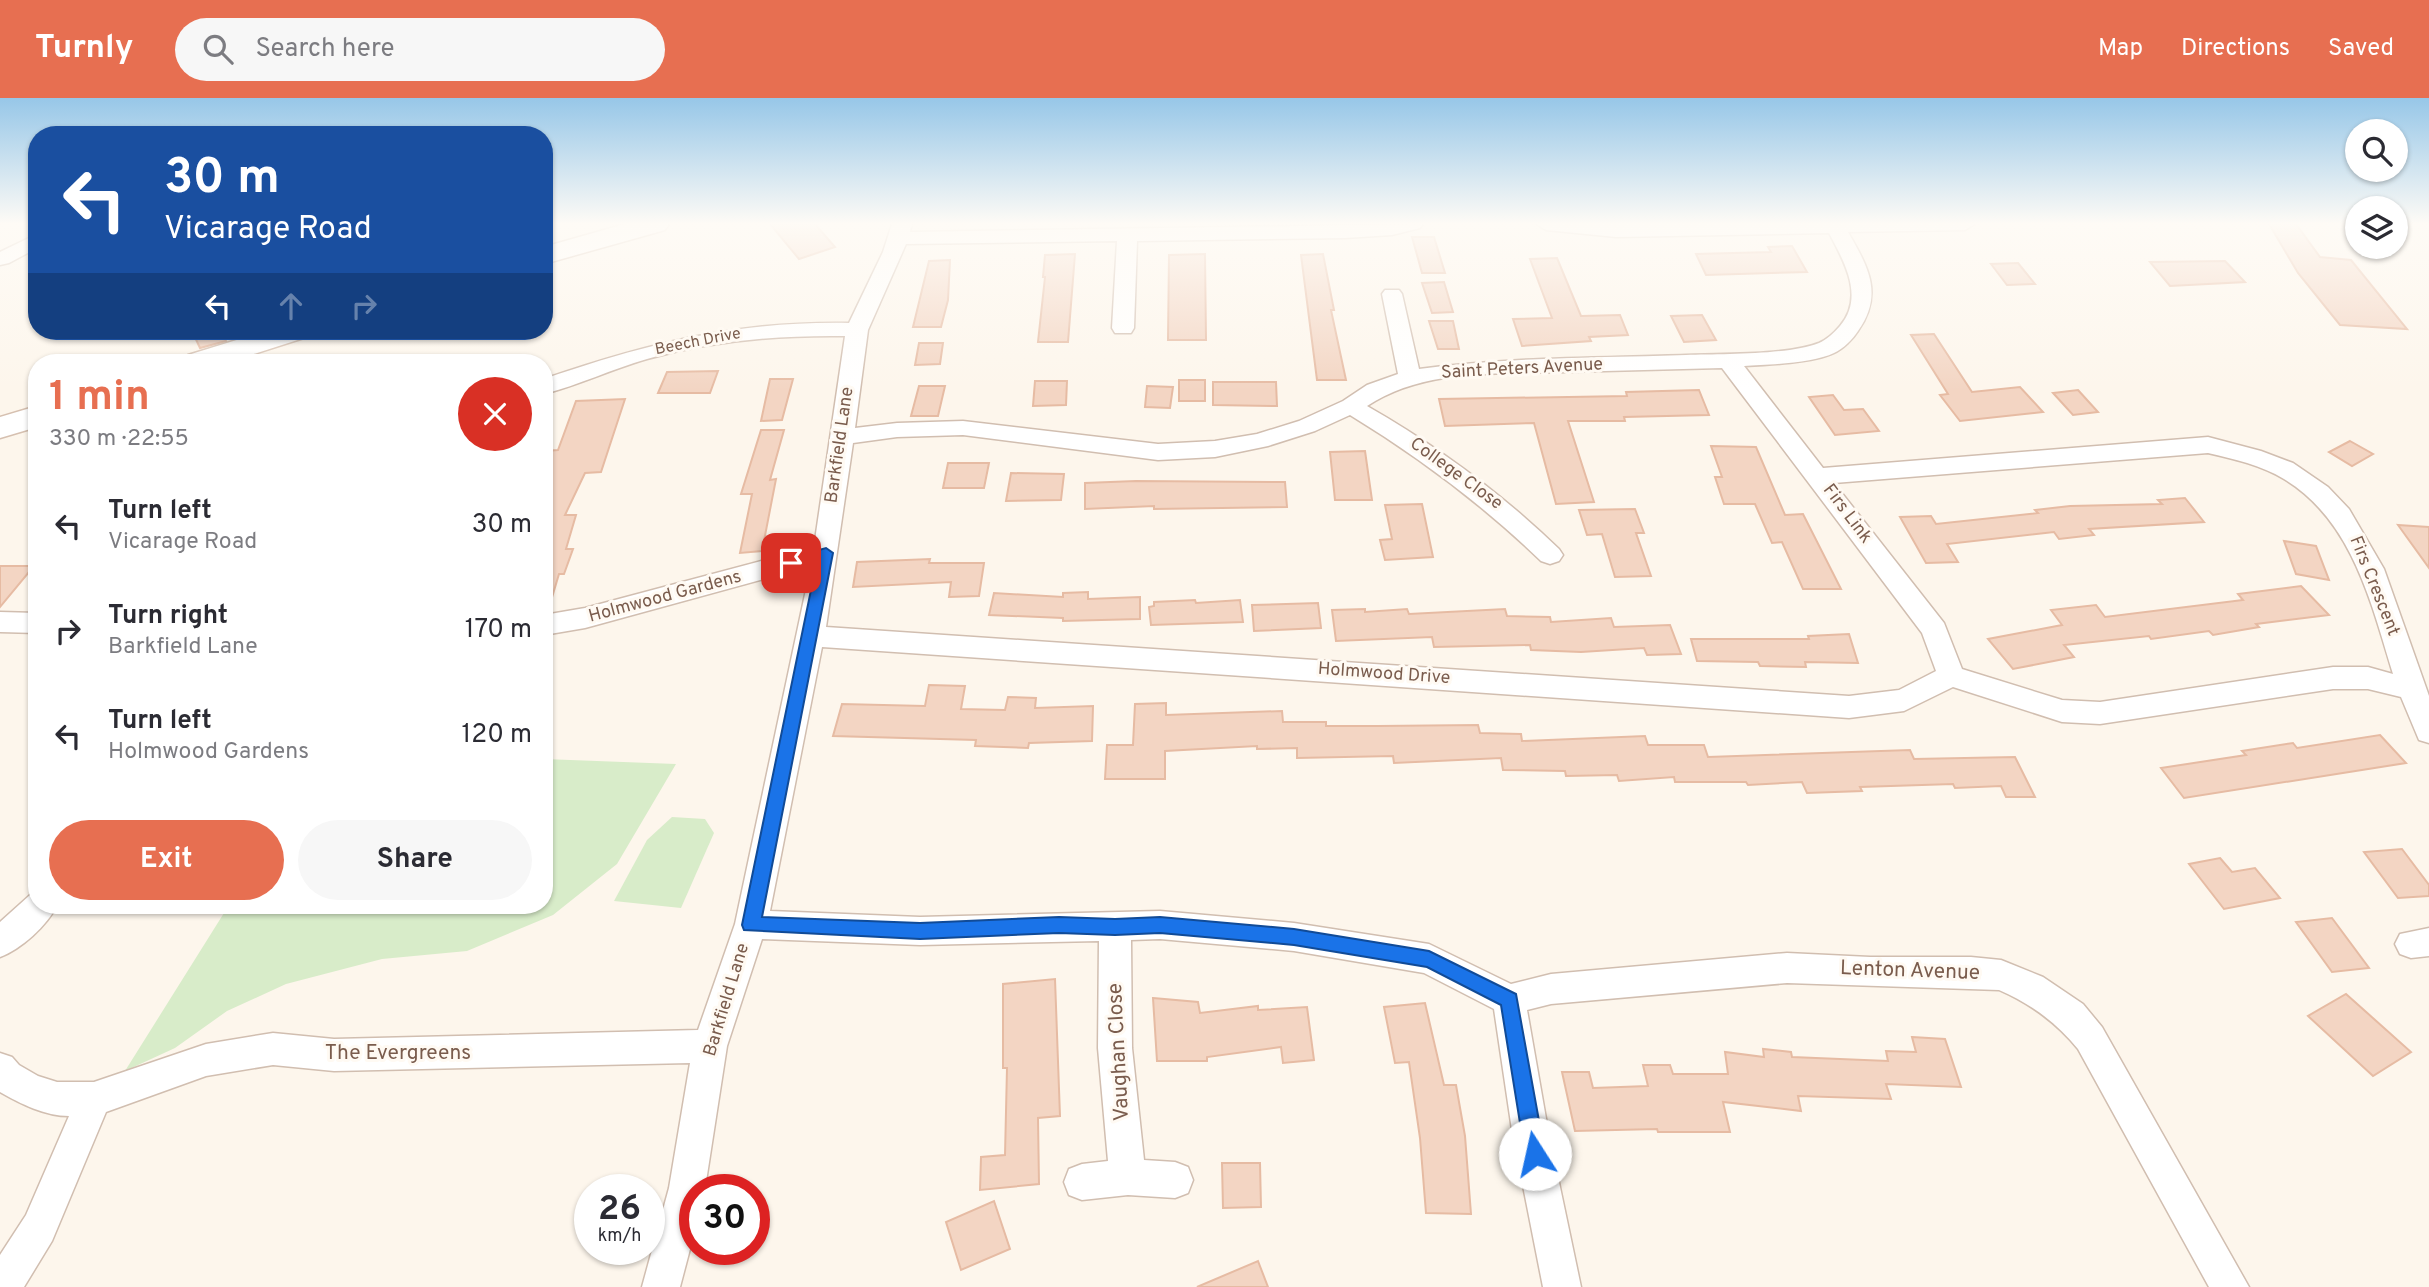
<!DOCTYPE html>
<html lang="en">
<head>
<meta charset="utf-8">
<style>
  :root { --surface:#fff; --page:#f7f7f7; --text:#2b2b33; --muted:#7c7c81; --accent:#e76f51 }
  body { margin:0; font-family:Overpass,sans-serif; background:var(--page); color:var(--text); height:100vh; display:flex; flex-direction:column; font-size:26px; white-space:nowrap }
  * { box-sizing:border-box; margin:0 }
  p { font-size:23px; color:var(--muted) }
  .icon { flex:none; width:38px; height:38px; fill:none; stroke:currentColor; stroke-width:2; stroke-linecap:round; stroke-linejoin:round }
  .map { position:relative; flex:1; overflow:hidden }
  .details { position:absolute; left:28px; top:256px; width:525px; height:560px; display:flex; flex-direction:column; background:var(--surface); border-radius:28px; box-shadow:0 2px 5px #0004 }
  .details>* { flex:none }
  .top-card { position:absolute; left:28px; top:28px; width:525px; height:214px; border-radius:28px; box-shadow:0 2px 5px #0004; background:#1a4fa0; color:#fff; overflow:hidden }
  .buttons { position:absolute; left:2345px; top:21px; display:grid; gap:14px }
  .buttons a { display:grid; place-items:center; width:63px; height:63px; border-radius:50%; background:var(--surface); box-shadow:0 2px 5px #0004; font-size:35px }
  .speed { position:absolute; left:574px; top:1076px; display:flex; gap:14px; font-size:35px; font-weight:700; text-align:center }
  .speed>* { display:grid; place-content:center; width:91px; height:91px; border-radius:50%; background:var(--surface); box-shadow:0 2px 5px #0004; line-height:1 }
  .speed small { font-size:18px; font-weight:400 }
  .speed .limit { border:10px solid #d22; background:#fff; color:#111 }
  .pin { position:absolute; display:grid; place-items:center; width:60px; height:60px; color:#fff; margin:-30px; border-radius:14px; box-shadow:0 4px 10px #0006 }
  .me { position:absolute; width:77px; margin:-38px; rotate:350deg; stroke-linejoin:round; filter:drop-shadow(0 0 5px #0008) }
  .turn { display:flex; align-items:center; gap:24px; height:147px; padding:0 21px; font-size:32px }
  .turn .icon { width:91px; height:91px; stroke-width:2.5 }
  .turn b { display:block; font-size:49px; line-height:60px }
  .lanes { display:flex; align-items:center; height:66px; padding:0 21px; background:#0003; justify-content:center; gap:35px; direction:ltr }
  .lanes .off { opacity:.35 }
  .round { display:grid; place-items:center; flex:none; width:74px; height:74px; border-radius:37px; background:var(--page) }
  .headline { display:flex; align-items:center; justify-content:space-between; height:119px; padding:0 21px }
  h1 { font-size:42px; font-weight:700; line-height:52px; color:var(--accent) }
  .cta { display:flex; gap:14px; margin-top:auto; padding:14px 21px }
  .cta a { flex:1; height:80px; border-radius:42px; background:var(--accent); color:#fff; font-size:28px; font-weight:700; line-height:80px; text-align:center }
  .cta a+a { background:var(--page); color:var(--text) }
  ul { padding:0; list-style:none }
  li { display:flex; align-items:center; gap:21px; height:105px; padding:0 21px }
  li div { flex:1 }
  li b { display:block; font-size:26px }
  li em { font-style:normal }
  header { display:flex; align-items:center; gap:42px; box-sizing:border-box; height:98px; padding:0 35px; background:var(--accent); color:#fff }
  header strong { font-size:33px }
  nav { display:flex; gap:38px; margin-inline-start:auto; font-size:24px }
  .search { width:490px; height:63px; background:var(--page); display:flex; align-items:center; gap:18px; box-sizing:border-box; padding:0 24px; border-radius:38px; color:var(--muted); font-size:26px }
  .map>svg:first-child { display:block }
  .green { fill:#d8ecc9 }
  .building { fill:#f3d5c3; stroke:#e6bba3; stroke-width:2 }
  .lines { fill:none; stroke-linecap:round; stroke-linejoin:round }
  .street-casing { stroke:#d1beb0; stroke-width:3 }
  .secondary-casing { stroke:#d6c0b0; stroke-width:3 }
  .street { fill:#fff; fill-rule:evenodd }
  .secondary { fill:#fff; fill-rule:evenodd }
  .route { fill:#1a73e8; stroke:#114b97; stroke-width:2 }
  .labels { text-anchor:middle; dominant-baseline:central; stroke-width:6; stroke-linejoin:round; paint-order:stroke }
  .far-street-label { font-size:16px; fill:#7a5c4d; stroke:#fffaf3 }
  .street-label { font-size:18px; fill:#7a5c4d; stroke:#fffaf3 }
  .near-street-label { font-size:21px; fill:#7a5c4d; stroke:#fffaf3 }
</style>
</head>
<body>
<header>
<strong>Turnly</strong>
<div class="search"><svg class="icon" aria-label="search" viewBox="0 0 24 24"><circle cx="10" cy="10" r="6"/><path d="M15 15l6 6"/></svg>Search here</div>
<nav><a>Map</a><a>Directions</a><a>Saved</a></nav>
</header>
<div class="map">
<svg width="2429" height="1189" viewBox="0 0 2429 1189">
  <rect width="100%" height="100%" fill="#fdf6ec"/>
  <g class="green">
    <polygon points="544,661 676,666 617,766 553,817 467,853 382,861 286,886 227,913 175,950 125,973 229,807 544,807"/>
    <polygon points="672,719 705,721 714,735 681,810 614,803 647,742"/>
  </g>
  <g class="building">
    <polygon points="770,126 815,126 835,149 799,161"/>
    <polygon points="2269,126 2296,126 2320,159 2351,162 2407,231 2340,227 2298,175"/>
    <polygon points="1412,139 1434,139 1445,175 1422,175"/>
    <polygon points="1792,148 1807,174 1706,177 1696,156 1771,154 1768,149"/>
    <polygon points="1075,156 1068,244 1038,244 1045,179 1043,179 1045,157"/>
    <polygon points="1205,156 1206,242 1168,242 1169,157"/>
    <polygon points="1323,156 1334,212 1331,212 1346,282 1317,282 1301,157"/>
    <polygon points="1557,160 1581,218 1620,217 1628,237 1589,239 1591,243 1522,248 1513,221 1552,220 1530,161"/>
    <polygon points="950,162 948,202 941,229 913,229 929,163"/>
    <polygon points="2225,163 2245,184 2170,188 2150,164"/>
    <polygon points="2018,165 2035,186 2007,187 1991,166"/>
    <polygon points="1444,184 1453,214 1432,215 1422,185"/>
    <polygon points="1702,217 1716,242 1684,244 1671,218"/>
    <polygon points="1429,223 1453,223 1459,251 1438,251"/>
    <polygon points="192,233 221,233 226,243 200,250"/>
    <polygon points="1934,236 1972,294 2020,289 2043,314 1960,323 1940,297 1948,296 1911,237"/>
    <polygon points="919,245 943,245 940,266 915,267"/>
    <polygon points="718,273 710,295 658,295 667,274"/>
    <polygon points="770,281 793,281 782,322 761,323"/>
    <rect x="1179" y="282" width="26" height="21"/>
    <polygon points="1035,283 1067,283 1066,307 1033,308"/>
    <polygon points="1213,284 1276,284 1277,308 1213,307"/>
    <polygon points="919,288 945,288 938,318 911,318"/>
    <polygon points="1147,288 1173,289 1170,310 1145,309"/>
    <polygon points="1699,292 1709,317 1624,319 1625,323 1568,323 1594,404 1556,406 1534,325 1445,328 1439,301 1627,298 1626,294"/>
    <polygon points="2078,292 2098,314 2073,317 2053,295"/>
    <polygon points="1833,297 1844,312 1863,311 1879,333 1835,337 1809,299"/>
    <polygon points="625,301 601,374 585,375 565,417 576,417 566,451 573,451 564,476 559,476 550,506 544,505 544,353 558,352 576,303"/>
    <polygon points="761,332 784,332 770,382 776,381 762,453 740,455 752,396 741,396"/>
    <polygon points="2350,343 2373,356 2352,368 2329,354"/>
    <polygon points="1711,348 1756,349 1785,417 1803,416 1841,491 1803,491 1782,444 1772,445 1755,406 1724,406 1715,379 1722,379"/>
    <polygon points="1365,353 1372,402 1335,402 1330,354"/>
    <polygon points="948,365 989,365 984,390 943,390"/>
    <polygon points="1011,375 1064,376 1061,402 1006,403"/>
    <polygon points="1136,383 1285,384 1287,409 1154,411 1154,408 1085,411 1085,385"/>
    <polygon points="2185,400 2204,424 2089,431 2094,437 2059,441 2054,434 1947,446 1958,464 1926,465 1900,419 1931,418 1936,426 2038,415 2035,412 2070,408 2162,406 2158,402"/>
    <polygon points="1422,406 1433,459 1385,462 1380,442 1392,441 1385,407"/>
    <polygon points="1635,411 1644,435 1636,435 1651,478 1615,479 1602,436 1587,437 1579,412"/>
    <polygon points="2398,427 2429,429 2429,470"/>
    <polygon points="2284,443 2316,448 2329,482 2296,476"/>
    <polygon points="930,461 929,465 984,465 979,498 949,499 951,484 853,489 857,464"/>
    <polygon points="0,468 34,468 0,509"/>
    <polygon points="2301,488 2329,517 2256,526 2259,529 2213,537 2209,533 2151,541 2149,538 2064,547 2074,559 2013,571 1988,541 2062,527 2051,512 2096,507 2105,519 2243,502 2238,496"/>
    <polygon points="1088,494 1088,501 1140,499 1140,521 1063,523 1063,520 989,517 994,495 1063,499 1063,495"/>
    <polygon points="1195,502 1196,505 1240,502 1243,524 1151,527 1149,509 1154,508 1154,504"/>
    <polygon points="1318,505 1321,530 1254,533 1252,507"/>
    <polygon points="1365,511 1365,514 1407,511 1409,516 1505,511 1507,518 1550,519 1551,524 1611,520 1614,529 1670,527 1681,556 1647,557 1644,550 1581,554 1531,552 1530,547 1434,549 1432,539 1336,543 1332,512"/>
    <polygon points="1849,536 1858,565 1805,564 1806,569 1760,568 1758,564 1697,563 1691,541 1809,541 1808,538"/>
    <polygon points="929,587 965,588 961,611 1005,612 1008,599 1036,600 1035,610 1093,608 1092,643 1029,645 1028,650 975,648 976,642 833,638 842,606 925,608"/>
    <polygon points="1166,605 1166,617 1282,613 1283,624 1326,624 1326,628 1378,628 1478,627 1480,635 1521,636 1522,643 1645,638 1648,647 1704,647 1708,659 1910,652 1914,661 2015,659 2035,699 2006,699 2001,688 1955,690 1953,686 1860,689 1862,693 1807,695 1802,684 1748,687 1746,684 1675,684 1674,679 1619,683 1617,677 1566,678 1565,673 1503,672 1501,660 1394,665 1393,658 1297,660 1297,650 1257,651 1257,648 1165,653 1165,681 1105,681 1107,647 1133,647 1135,606"/>
    <polygon points="2380,637 2406,665 2184,700 2161,670 2246,657 2242,653 2293,645 2297,650"/>
    <polygon points="2402,751 2429,787 2429,798 2398,800 2364,754"/>
    <polygon points="2220,760 2232,774 2255,770 2280,800 2224,811 2189,766"/>
    <polygon points="2332,820 2369,870 2332,874 2296,824"/>
    <polygon points="1055,881 1060,1018 1038,1020 1039,1086 980,1092 981,1059 1005,1057 1007,970 1003,970 1003,886"/>
    <polygon points="2346,896 2411,954 2373,978 2308,918"/>
    <polygon points="1153,900 1198,904 1200,915 1258,908 1258,912 1307,909 1314,962 1283,965 1281,949 1207,959 1207,963 1157,963"/>
    <polygon points="1425,905 1444,987 1456,987 1465,1038 1471,1116 1426,1115 1420,1040 1409,964 1395,965 1384,909"/>
    <polygon points="1912,939 1945,941 1961,989 1886,986 1891,1001 1798,998 1801,1013 1723,1004 1730,1034 1658,1034 1657,1031 1575,1033 1562,974 1589,974 1593,990 1648,988 1643,967 1670,967 1673,976 1728,976 1725,954 1764,959 1763,951 1791,954 1792,959 1888,963 1886,953 1916,954"/>
    <polygon points="1222,1065 1260,1065 1261,1109 1223,1110"/>
    <polygon points="994,1103 1010,1151 961,1172 946,1124"/>
    <polygon points="1258,1163 1268,1189 1197,1189"/>
  </g>
  <g class="lines">
    <defs>
      <g id="street">
        <path d="M892,126H912L910,134L1423,126L1420,130L1392,137L1345,140L1137,143L1134,230L1131,235H1115L1112,230L1117,143L906,146L868,232L855,330L897,325L963,323L1158,346L1215,343L1257,336L1299,323L1343,303L1367,287L1398,276L1382,196L1385,192H1399L1402,196L1419,271C1508,259 1597,260 1686,257C1721,256 1789,257 1819,245C1826,242 1835,234 1840,228C1865,199 1844,163 1829,135L1616,139L1546,132L1536,126H1975L1965,132L1848,134C1868,169 1884,196 1858,233C1853,241 1843,251 1834,255C1814,265 1767,267 1744,268L1823,370L2208,339L2261,353L2293,365L2328,389L2349,411L2384,471L2429,598V645L2419,642L2401,599L2368,591H2333L2100,626L2062,624L1953,589L1904,613L1849,620L822,549L770,813L920,819L1160,813L1294,825L1429,846L1511,886L1551,876L1787,855L1870,859H1971L2001,862L2043,879L2083,906L2102,929L2249,1189H2209L2078,951C2056,924 2031,906 1999,892L1787,885L1551,906L1527,912L1548,1032L1581,1189H1543L1512,1032L1494,911L1424,875L1294,853L1160,841L1131,842L1132,950L1144,1062L1175,1064L1188,1069L1193,1082L1188,1095L1175,1100L1128,1097L1082,1102L1069,1097L1064,1084L1069,1071L1082,1066L1108,1063L1098,950L1099,843L920,847L762,841L727,948L705,1090L695,1092V1132L680,1189H642L669,1090L690,965L334,973L273,967L206,978L106,1014L52,1143L24,1189H0V1157L26,1117L69,1018C45,1018 21,1006 0,994V955L12,959L19,967L38,978L57,984H94L206,946L273,935L334,941L698,932L735,826L811,468L585,530L544,537V517L585,510L814,449L845,238C779,237 711,243 647,261C612,271 579,287 544,296V281C649,245 737,223 849,225L883,154ZM1722,270L1922,535L1936,573L1899,592L1849,598L826,529L853,345L897,339L963,337L1158,362L1215,359L1268,348L1315,333L1350,317C1419,359 1483,407 1541,463L1550,466L1559,463L1563,457L1559,451C1501,395 1437,348 1367,308C1424,270 1500,276 1566,274C1618,273 1670,271 1722,270ZM2208,355C2234,361 2261,367 2284,381C2352,422 2371,504 2393,576L2368,569H2333L2100,604L2062,602L1962,571L1944,525L1834,385Z"/>
        <polygon points="37,136 37,150 9,165 0,167 0,154"/>
        <polygon points="0,514 37,515 37,535 0,534"/>
        <path d="M37,795V807H57C48,827 20,852 0,859V824L30,797Z"/>
        <polygon points="2429,830 2429,858 2411,860 2400,856 2395,846 2400,836"/>
      </g>
      <g id="secondary">
        <polygon points="625,126 669,126 665,132 544,166 544,149"/>
        <polygon points="266,233 311,233 307,239 229,264 184,264 188,257"/>
        <polygon points="37,308 37,329 0,340 0,319"/>
      </g>
    </defs>
    <use href="#street" class="street-casing"/>
    <use href="#secondary" class="secondary-casing"/>
    <use href="#street" class="street"/>
    <use href="#secondary" class="secondary"/>
  </g>
  <linearGradient id="sky" x2="0" y2="1"><stop stop-color="#97c7e8"/><stop offset="0.43" stop-color="#fefbf6"/><stop offset="1" stop-color="#fefbf6" stop-opacity="0"/></linearGradient>
  <rect width="2429" height="292" fill="url(#sky)"/>
  <polygon class="route" points="826,450 833,455 762,819 920,825 1059,819 1115,821 1160,819 1294,831 1429,853 1516,896 1545,1056 1542,1063 1535,1066 1528,1063 1525,1056 1501,907 1427,869 1294,847 1160,835 1115,837 1059,835 920,841 744,832 742,827 817,463 791,470 784,465 786,461"/>
  <g class="labels">
    <g class="far-street-label">
      <text transform="translate(698 244) rotate(-11)">Beech Drive</text>
    </g>
    <g class="street-label">
      <text transform="translate(1522 271) rotate(-3)">Saint Peters Avenue</text>
      <text transform="translate(840 347) rotate(-82)">Barkfield Lane</text>
      <text transform="translate(1456 376) rotate(36)">College Close</text>
      <text transform="translate(1847 416) rotate(53)">Firs Link</text>
      <text transform="translate(2374 488) rotate(68)">Firs Crescent</text>
      <text transform="translate(665 499) rotate(-15)">Holmwood Gardens</text>
      <text transform="translate(1384 576) rotate(4)">Holmwood Drive</text>
      <text transform="translate(727 902) rotate(-73)">Barkfield Lane</text>
    </g>
    <g class="near-street-label">
      <text transform="translate(1910 873) rotate(2)">Lenton Avenue</text>
      <text transform="translate(1119 954) rotate(-93)">Vaughan Close</text>
      <text x="398" y="955">The Evergreens</text>
    </g>
  </g>
</svg>
<div class="buttons">
<a><svg class="icon" aria-label="search" viewBox="0 0 24 24"><circle cx="10" cy="10" r="6"/><path d="M15 15l6 6"/></svg></a>
<a><svg class="icon" aria-label="layers" viewBox="0 0 24 24"><path d="M12 4l9 5-9 5-9-5zM3 14l9 5 9-5"/></svg></a>
</div>
<div class="speed"><div>26<small>km/h</small></div><div class="limit">30</div></div>
<div class="pin" style="left:791px;top:465px;background:#d93025"><svg class="icon" aria-label="arrive" viewBox="0 0 24 24"><path d="M6 21V4h12l-3 4 3 4H6"/></svg></div>
<svg class="me" style="left:1535px;top:1056px" viewBox="-20 -20 40 40"><circle r="19" fill="#fff"/><path d="M0-13L10 11 0 6-10 11z" fill="#1a73e8"/></svg>
<div class="top-card">
<div class="turn"><svg class="icon" aria-label="left" viewBox="0 0 24 24"><path d="M17 20v-9H6M10 6l-5 5 5 5"/></svg><div><b>30 m</b>Vicarage Road</div></div>
<div class="lanes"><svg class="icon" aria-label="left" viewBox="0 0 24 24"><path d="M17 20v-9H6M10 6l-5 5 5 5"/></svg><svg class="icon off" aria-label="ahead" viewBox="0 0 24 24"><path d="M12 20V5M6 11l6-6 6 6"/></svg><svg class="icon off" aria-label="right" viewBox="0 0 24 24"><path d="M7 20v-9h11M14 6l5 5-5 5"/></svg></div>
</div>
<section class="details">
<div class="headline"><div><h1>1 min</h1><p>330 m · 22:55</p></div><a class="round" style="background:#d93025;color:#fff"><svg class="icon" aria-label="close" viewBox="0 0 24 24"><path d="M6 6l12 12M18 6L6 18"/></svg></a></div>
<ul>
<li><svg class="icon" aria-label="left" viewBox="0 0 24 24"><path d="M17 20v-9H6M10 6l-5 5 5 5"/></svg><div><b>Turn left</b><p>Vicarage Road</p></div><em>30 m</em></li>
<li><svg class="icon" aria-label="right" viewBox="0 0 24 24"><path d="M7 20v-9h11M14 6l5 5-5 5"/></svg><div><b>Turn right</b><p>Barkfield Lane</p></div><em>170 m</em></li>
<li><svg class="icon" aria-label="left" viewBox="0 0 24 24"><path d="M17 20v-9H6M10 6l-5 5 5 5"/></svg><div><b>Turn left</b><p>Holmwood Gardens</p></div><em>120 m</em></li>
</ul>
<div class="cta"><a>Exit</a><a>Share</a></div>
</section>
</div>
</body>
</html>
